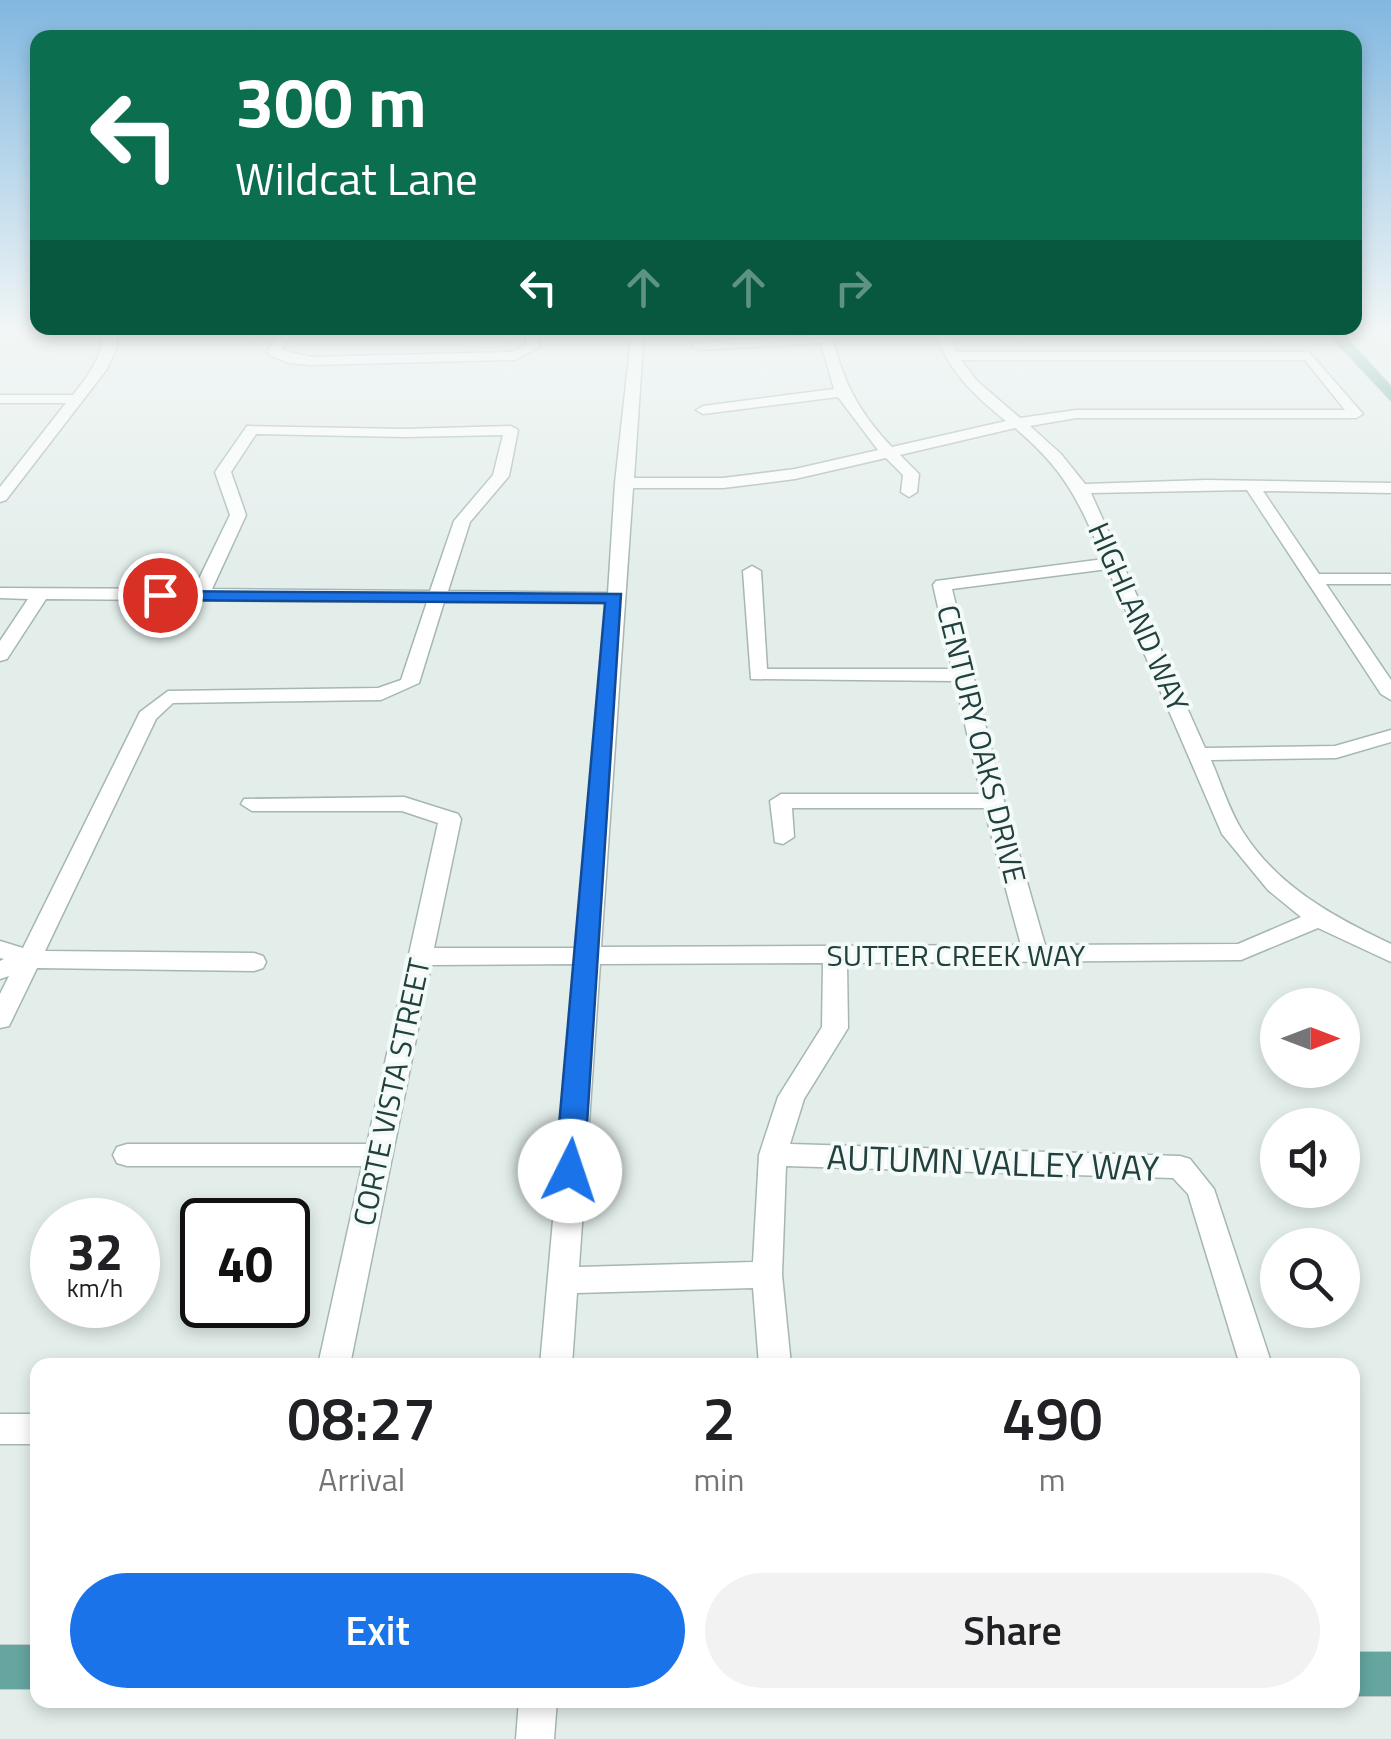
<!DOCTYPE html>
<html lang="en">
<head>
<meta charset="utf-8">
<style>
  :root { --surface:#fff; --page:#f2f2f2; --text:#202124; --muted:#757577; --accent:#1a73e8 }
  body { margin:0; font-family:"Titillium Web",sans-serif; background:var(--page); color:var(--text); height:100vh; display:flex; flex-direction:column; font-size:38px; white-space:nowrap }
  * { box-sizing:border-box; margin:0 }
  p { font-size:32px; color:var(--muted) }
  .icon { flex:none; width:55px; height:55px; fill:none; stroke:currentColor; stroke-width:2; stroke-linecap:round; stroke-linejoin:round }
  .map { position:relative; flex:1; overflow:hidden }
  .side { position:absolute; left:30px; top:1358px; width:1330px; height:350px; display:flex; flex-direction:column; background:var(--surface); border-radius:20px; box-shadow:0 5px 15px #0003 }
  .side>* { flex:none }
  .hud { position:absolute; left:30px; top:30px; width:1332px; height:305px; border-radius:20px; box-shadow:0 5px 15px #0003; background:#0b6e4f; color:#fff; overflow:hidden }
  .needle { width:65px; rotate:90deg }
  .tools { position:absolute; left:1260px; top:988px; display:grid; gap:20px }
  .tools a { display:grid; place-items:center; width:100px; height:100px; border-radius:50%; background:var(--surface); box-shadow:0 5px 15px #0003; font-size:50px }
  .speed { position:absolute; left:30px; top:1198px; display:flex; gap:20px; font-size:50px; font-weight:700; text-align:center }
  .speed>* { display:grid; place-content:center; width:130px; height:130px; border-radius:50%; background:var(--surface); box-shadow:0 5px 15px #0003; line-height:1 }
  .speed small { font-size:25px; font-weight:400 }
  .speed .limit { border:5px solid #111; border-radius:15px; background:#fff; color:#111 }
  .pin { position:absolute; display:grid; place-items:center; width:85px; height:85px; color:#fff; margin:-42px; border:5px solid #fff; border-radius:50%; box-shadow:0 2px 10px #0007 }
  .me { position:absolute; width:110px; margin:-55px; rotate:4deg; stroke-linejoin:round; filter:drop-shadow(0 0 8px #0008) }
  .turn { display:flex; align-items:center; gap:35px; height:210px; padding:0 40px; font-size:45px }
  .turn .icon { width:130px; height:130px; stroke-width:2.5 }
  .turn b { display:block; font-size:70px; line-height:85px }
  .lanes { display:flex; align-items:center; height:95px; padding:0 40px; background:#0003; justify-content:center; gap:50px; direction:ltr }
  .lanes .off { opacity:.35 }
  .eta { display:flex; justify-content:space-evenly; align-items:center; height:170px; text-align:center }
  .eta b { font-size:60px; font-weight:600; line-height:70px }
  .button { display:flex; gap:20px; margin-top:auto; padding:20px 40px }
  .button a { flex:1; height:115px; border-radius:60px; background:var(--accent); color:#fff; font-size:40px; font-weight:600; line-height:115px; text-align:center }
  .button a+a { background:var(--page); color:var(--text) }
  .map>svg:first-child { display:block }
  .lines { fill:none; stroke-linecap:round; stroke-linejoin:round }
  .minor-casing { stroke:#a5b6b4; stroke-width:3 }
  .major-casing { stroke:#c1cac9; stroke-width:2 }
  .minor { fill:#fff; fill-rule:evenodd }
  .major { fill:#65a6a1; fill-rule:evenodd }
  .route { fill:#1a73e8; stroke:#114b97; stroke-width:2.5 }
  .labels { text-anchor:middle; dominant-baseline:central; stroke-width:8; stroke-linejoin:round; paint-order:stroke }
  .street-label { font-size:30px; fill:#21403e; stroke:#f4faf8 }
  .near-street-label { font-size:35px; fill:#21403e; stroke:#f4faf8 }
</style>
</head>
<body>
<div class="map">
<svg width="1391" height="1739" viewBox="0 0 1391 1739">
  <rect width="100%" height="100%" fill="#e3eeeb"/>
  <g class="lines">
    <defs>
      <g id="minor">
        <polygon points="33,329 67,329 38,336 32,332"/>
        <path d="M103,329H115L117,346L107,369L6,500L0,502V487L66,403H0V395H73C90,373 103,357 103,329Z"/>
        <polygon points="282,329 294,329 282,350 311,357 513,352 526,345 526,329 538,329 540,347 515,360 311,365 289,363 269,355 267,352"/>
        <path d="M632,329H644L634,478H723L795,469L878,450L838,397L703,414L696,410L703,406L834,389L821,343L699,350L692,346L699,342L820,335L819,329H831C840,377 858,412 892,447L1006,421C970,392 948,370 934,329H946L956,352H1309L1363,414L1356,418H1076L1030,426L1061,454L1085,484L1206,480L1391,483V493L1263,491L1319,574H1391V584H1326L1391,680V700L1381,694L1247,490L1091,493L1205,748L1335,746L1391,730V742L1336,758L1211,760C1221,783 1229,810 1243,832C1278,887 1334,917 1391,944V962L1318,928L1241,960L847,963L848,1028L804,1099L790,1144L1180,1156L1190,1159L1214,1189L1272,1365H1240L1188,1194L1173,1178L786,1166L782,1275L791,1365H759L753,1288L577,1293L572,1365H540L576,964L431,965L350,1365H318L362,1166H127L117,1163L113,1155L117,1147L127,1144H367L438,823L402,811H252L241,804L244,799L404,797L458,814L461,819L434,948H577L607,603L444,602L419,683L381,700L173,703L156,719L45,951L254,953L263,956L266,962L263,968L254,971L37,968L9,1026L0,1028V994L9,976L0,979V961L4,959L0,958V941L23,948L140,712L168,691L378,688L401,680L427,602L46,599L7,659L0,661V641L28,599L0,598V588L194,589L230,515L215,472L247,426L405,429L511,426L518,430L509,476L470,522L448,591L608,593L615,483ZM961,360H1305L1345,410H1076L1020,418L977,381ZM1015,428C1066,471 1078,500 1104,559L936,581L933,585L952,669H767L761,571L752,566L743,571L751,679L955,681L981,794H781L770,801L775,842L783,844L794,837L792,808H984L1021,945L601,947L633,488H723L795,479L886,458L903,475L901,492L909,497L917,492L919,474L900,455ZM256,434L405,437L503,435L493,475L454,521L430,591L212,589L246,515L231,472ZM1108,569L1222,834L1268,890L1301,917L1238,944L1045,945L1004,801L952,589ZM823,963L822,1027L778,1097L759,1155L753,1262L579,1267L600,964Z"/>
        <rect x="0" y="1414" width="38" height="30"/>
        <polygon points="519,1700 557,1700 554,1739 516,1739"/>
      </g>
      <g id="major">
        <polygon points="1323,329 1339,329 1391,386 1391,401"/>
        <rect x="0" y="1645" width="38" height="44"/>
        <rect x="1352" y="1652" width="39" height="44"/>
      </g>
    </defs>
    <use href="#minor" class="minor-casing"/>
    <use href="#major" class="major-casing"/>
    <use href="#minor" class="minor"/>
    <use href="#major" class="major"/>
  </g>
  <linearGradient id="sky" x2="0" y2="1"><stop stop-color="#81b7e0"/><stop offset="0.58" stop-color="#f2f7f6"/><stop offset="1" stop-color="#f2f7f6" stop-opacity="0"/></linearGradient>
  <rect width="1391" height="572" fill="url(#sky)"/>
  <polygon class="route" points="154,591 621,594 584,1171 579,1179 560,1179 555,1171 605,603 160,600 154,599"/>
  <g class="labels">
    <g class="street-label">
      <text transform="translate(1139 617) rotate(66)">HIGHLAND WAY</text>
      <text transform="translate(982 744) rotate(76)">CENTURY OAKS DRIVE</text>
      <text x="956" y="955">SUTTER CREEK WAY</text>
      <text transform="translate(391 1092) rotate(-78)">CORTE VISTA STREET</text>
    </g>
    <g class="near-street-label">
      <text transform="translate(993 1162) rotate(2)">AUTUMN VALLEY WAY</text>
    </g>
  </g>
</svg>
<div class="tools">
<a><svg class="needle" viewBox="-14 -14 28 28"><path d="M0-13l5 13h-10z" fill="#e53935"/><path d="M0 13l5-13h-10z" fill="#757577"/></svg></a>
<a><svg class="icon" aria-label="sound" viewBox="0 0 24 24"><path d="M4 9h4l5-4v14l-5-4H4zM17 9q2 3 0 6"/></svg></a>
<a><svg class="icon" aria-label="search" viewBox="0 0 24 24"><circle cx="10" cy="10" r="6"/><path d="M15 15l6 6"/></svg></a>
</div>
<div class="speed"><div>32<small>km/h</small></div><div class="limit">40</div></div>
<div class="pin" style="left:160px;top:595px;background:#d93025"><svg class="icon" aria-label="arrive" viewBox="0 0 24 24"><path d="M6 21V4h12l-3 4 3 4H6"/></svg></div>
<svg class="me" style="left:570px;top:1171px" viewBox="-20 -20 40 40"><circle r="19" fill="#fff"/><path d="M0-13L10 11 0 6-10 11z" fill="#1a73e8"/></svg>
<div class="hud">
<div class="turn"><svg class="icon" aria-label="left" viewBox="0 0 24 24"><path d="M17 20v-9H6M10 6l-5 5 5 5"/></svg><div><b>300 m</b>Wildcat Lane</div></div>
<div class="lanes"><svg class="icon" aria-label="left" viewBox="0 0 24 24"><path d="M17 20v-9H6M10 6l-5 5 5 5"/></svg><svg class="icon off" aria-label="ahead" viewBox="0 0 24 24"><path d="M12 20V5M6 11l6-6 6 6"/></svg><svg class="icon off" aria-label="ahead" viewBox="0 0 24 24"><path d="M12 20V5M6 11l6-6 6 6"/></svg><svg class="icon off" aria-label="right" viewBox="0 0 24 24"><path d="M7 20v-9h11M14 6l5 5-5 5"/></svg></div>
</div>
<section class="side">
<div class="eta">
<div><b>08:27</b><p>Arrival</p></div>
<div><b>2</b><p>min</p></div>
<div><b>490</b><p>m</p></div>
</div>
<div class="button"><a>Exit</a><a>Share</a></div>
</section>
</div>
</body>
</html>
